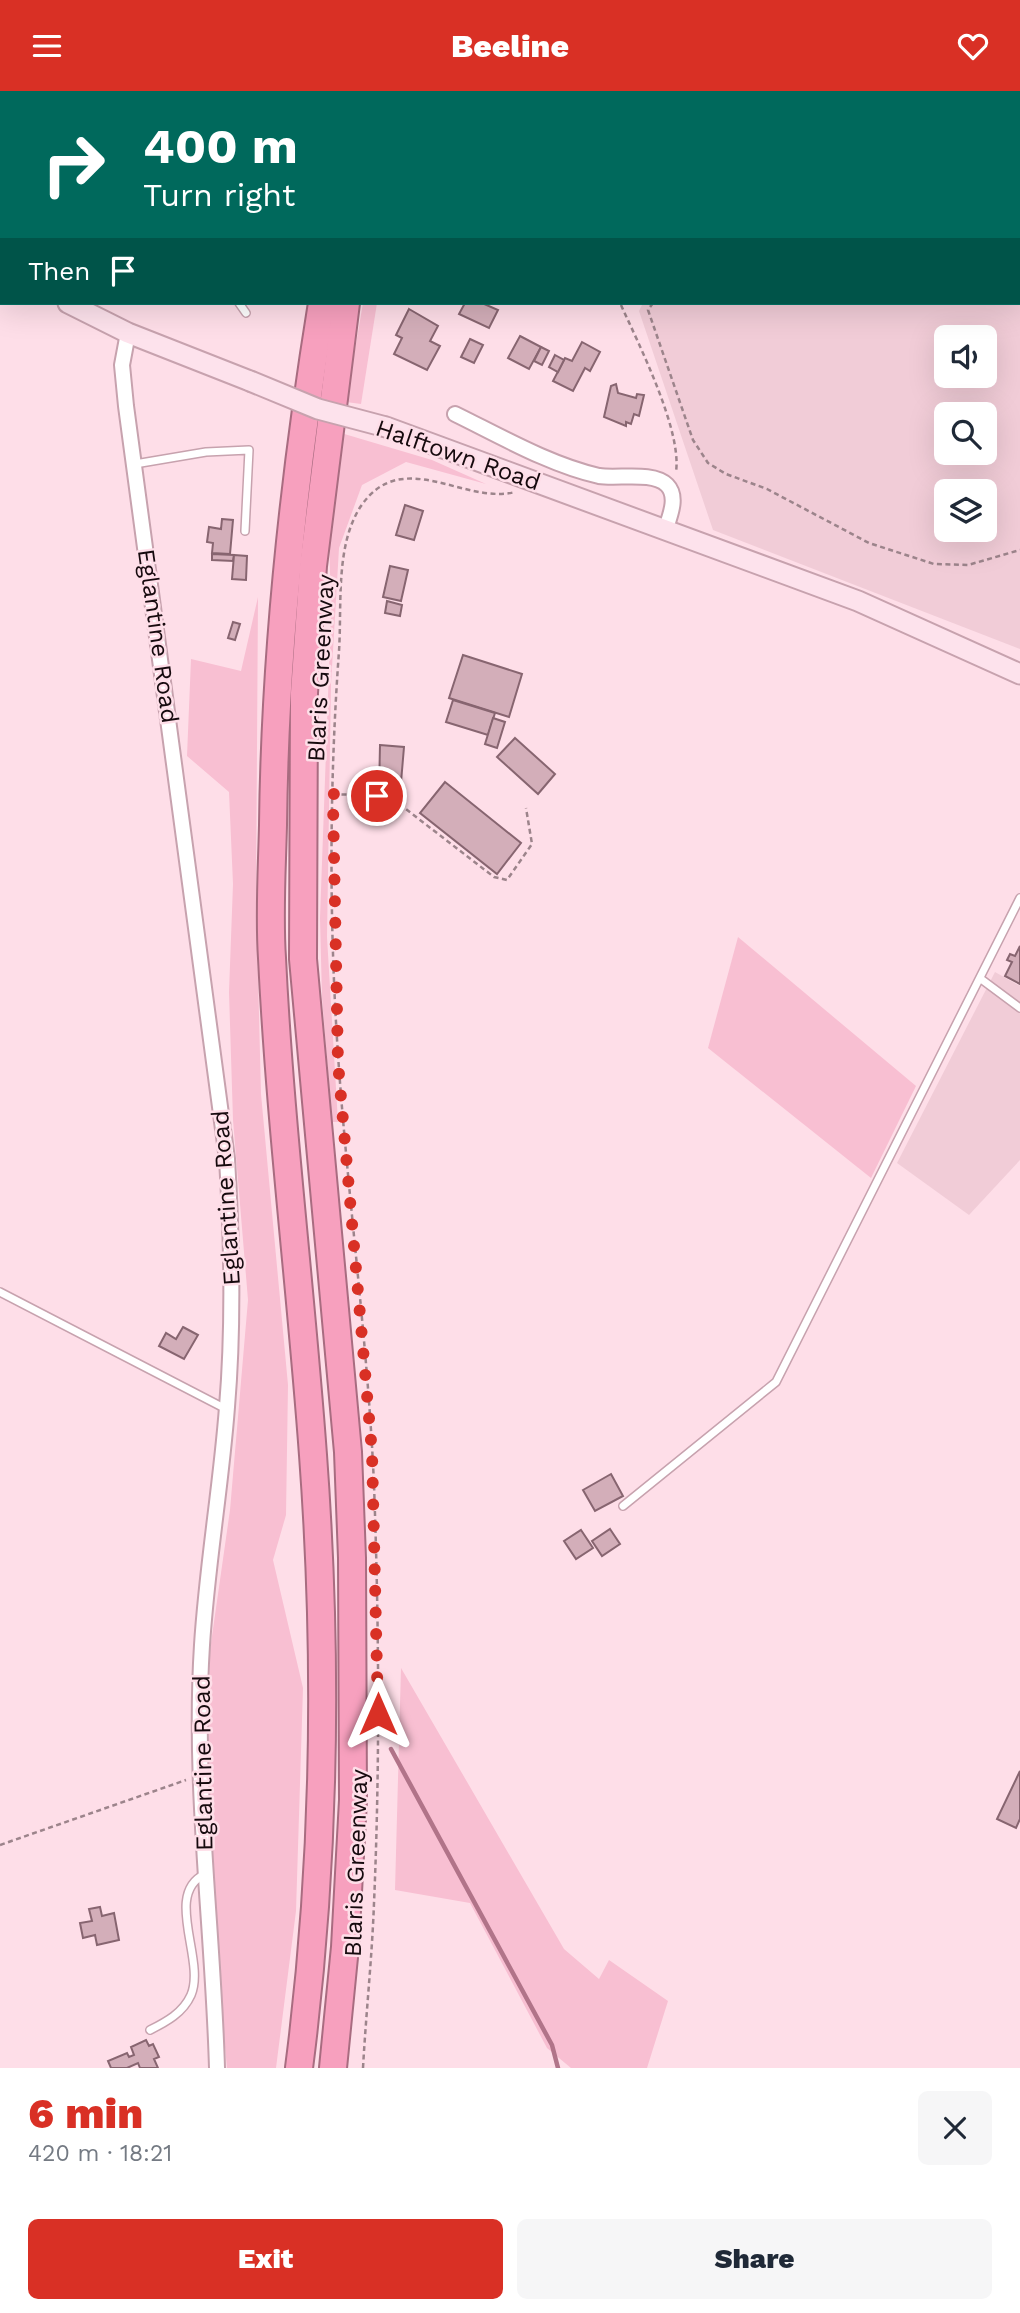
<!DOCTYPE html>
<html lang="en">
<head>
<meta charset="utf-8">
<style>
  :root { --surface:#fff; --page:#f6f6f7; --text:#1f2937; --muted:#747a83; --accent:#d93025 }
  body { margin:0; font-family:"Work Sans",sans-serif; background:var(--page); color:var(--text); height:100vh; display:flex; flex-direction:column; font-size:26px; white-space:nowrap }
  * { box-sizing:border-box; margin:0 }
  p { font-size:23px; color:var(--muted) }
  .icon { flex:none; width:38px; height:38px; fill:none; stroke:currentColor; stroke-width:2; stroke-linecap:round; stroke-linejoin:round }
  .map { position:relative; height:1977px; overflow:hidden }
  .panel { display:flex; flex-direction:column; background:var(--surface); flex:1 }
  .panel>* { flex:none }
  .hud { position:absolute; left:0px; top:0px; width:1020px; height:214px; box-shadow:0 7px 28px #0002; background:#00695c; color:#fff; overflow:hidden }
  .tools { position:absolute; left:934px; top:234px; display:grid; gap:14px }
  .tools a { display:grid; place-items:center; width:63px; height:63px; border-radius:10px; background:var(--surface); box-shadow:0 7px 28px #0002; font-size:35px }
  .pin { position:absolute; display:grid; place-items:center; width:60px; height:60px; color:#fff; margin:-30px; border:4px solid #fff; border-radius:50%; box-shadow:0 2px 7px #0007 }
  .me { position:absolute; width:77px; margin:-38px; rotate:0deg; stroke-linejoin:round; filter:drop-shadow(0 0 5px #0008) }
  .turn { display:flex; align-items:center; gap:24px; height:147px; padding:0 28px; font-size:32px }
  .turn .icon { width:91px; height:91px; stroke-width:2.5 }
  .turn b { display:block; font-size:49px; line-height:60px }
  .then { display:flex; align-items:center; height:66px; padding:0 28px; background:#0003; gap:14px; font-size:26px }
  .round { display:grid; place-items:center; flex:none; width:74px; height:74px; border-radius:10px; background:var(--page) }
  .overview { display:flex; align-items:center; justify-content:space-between; height:119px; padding:0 28px }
  h1 { font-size:42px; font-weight:800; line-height:52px; color:var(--accent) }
  .primary-button { display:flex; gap:14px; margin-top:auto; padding:14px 28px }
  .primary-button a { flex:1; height:80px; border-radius:10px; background:var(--accent); color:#fff; font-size:28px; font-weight:800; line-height:80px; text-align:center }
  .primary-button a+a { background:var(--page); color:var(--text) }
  header { display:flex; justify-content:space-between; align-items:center; height:91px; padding:0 28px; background:var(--accent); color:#fff; font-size:32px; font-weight:800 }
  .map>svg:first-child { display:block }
  .built { fill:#f1ccd7; fill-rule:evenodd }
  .green { fill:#f8bfd2 }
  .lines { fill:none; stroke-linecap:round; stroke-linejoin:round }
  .stream { stroke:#b17489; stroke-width:4.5 }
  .building { fill:#d3aeb9; stroke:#876570; stroke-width:2 }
  .lane-casing { stroke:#c7a2ae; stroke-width:10 }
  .street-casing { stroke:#c7a2ae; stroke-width:18 }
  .secondary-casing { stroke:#c7a2ae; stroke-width:23 }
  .highway-casing { stroke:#a86c80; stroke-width:30 }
  .path { stroke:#9c848b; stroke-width:2.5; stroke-dasharray:5 3.5; stroke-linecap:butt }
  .lane { stroke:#fff; stroke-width:7 }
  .street { stroke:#fff; stroke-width:14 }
  .secondary { stroke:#fde2ec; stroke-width:19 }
  .highway { stroke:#f7a0be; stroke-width:26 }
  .secondary-bridge-casing { stroke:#c7a2ae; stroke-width:23; stroke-linecap:butt }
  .secondary-bridge { stroke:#fde2ec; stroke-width:19 }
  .route { stroke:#d93025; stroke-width:12; stroke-dasharray:0 21.6 }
  .labels { text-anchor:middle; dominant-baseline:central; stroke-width:5; stroke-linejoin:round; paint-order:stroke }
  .street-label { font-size:24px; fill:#160a0e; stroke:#fedee8 }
</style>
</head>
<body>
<header><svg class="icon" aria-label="menu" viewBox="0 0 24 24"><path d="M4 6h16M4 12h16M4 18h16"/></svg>Beeline<svg class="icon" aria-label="heart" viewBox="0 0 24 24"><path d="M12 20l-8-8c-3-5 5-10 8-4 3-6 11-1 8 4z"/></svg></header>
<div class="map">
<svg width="1020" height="1977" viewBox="0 0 1020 1977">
  <rect width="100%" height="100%" fill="#fedee8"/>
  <g class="built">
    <path d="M638,0H1020V558L713,439L639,220L643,212H1018V2ZM947,247H985V285H947ZM947,324H985V362H947ZM947,401H985V439H947Z"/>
    <polygon points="995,881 1020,895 1020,1069 969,1124 897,1072"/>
  </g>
  <g class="green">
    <polygon points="363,212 377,212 361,313 346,311"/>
    <polygon points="341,342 432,369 486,393 406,371 362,394 339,457 331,593 327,846 338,1031 332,1031 322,907 320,827 331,522 329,440"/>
    <polygon points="258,506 256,805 261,1003 288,1294 286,1424 273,1469 303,1597 296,1820 276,1977 227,1977 210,1794 208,1678 210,1559 230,1419 248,1209 233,1029 229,901 233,793 229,701 187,665 191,568 241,580"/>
    <polygon points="738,846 916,995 871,1087 708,957"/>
    <polygon points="401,1577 564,1858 599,1888 609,1869 668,1910 647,1977 571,1977 547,1957 470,1812 395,1799"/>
  </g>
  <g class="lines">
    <polyline class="stream" points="391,1658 552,1954 558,1977"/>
  </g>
  <g class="building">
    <polygon points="465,212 482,212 498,219 489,237 459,223"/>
    <polygon points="409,218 438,235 430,250 440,255 427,279 394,263 402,247 396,244"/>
    <polygon points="520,245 541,256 529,278 508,267"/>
    <polygon points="470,248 483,254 474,272 461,266"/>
    <polygon points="582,251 600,261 590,280 585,277 573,300 553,290 565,267 572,270"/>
    <polygon points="541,256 549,260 542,274 534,270"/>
    <polygon points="555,264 564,269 558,281 549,276"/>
    <polygon points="616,293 618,302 636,307 637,303 644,304 639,325 634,323 631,333 626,331 626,335 604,326 611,295"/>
    <polygon points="405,414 423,420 414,449 396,444"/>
    <polygon points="222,428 233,429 230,463 212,462 213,452 207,451 209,436 221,438"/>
    <polygon points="212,463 234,464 233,470 212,469"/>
    <polygon points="234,464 247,465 246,489 232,488"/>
    <polygon points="390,475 408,479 401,510 383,506"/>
    <polygon points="387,510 402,514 400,525 385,522"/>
    <polygon points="233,531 240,533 235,549 228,547"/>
    <polygon points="463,564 522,583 509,626 449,607"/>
    <polygon points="453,609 495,622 488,644 446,631"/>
    <polygon points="493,627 505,631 497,657 485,653"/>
    <polygon points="515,647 555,683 538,703 497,666"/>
    <polygon points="380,654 404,656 400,703 379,702"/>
    <polygon points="445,691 521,752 497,783 420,722"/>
    <polygon points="1020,855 1020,893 1005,885 1012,871 1007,869 1010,863 1015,865"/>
    <polygon points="183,1236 198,1244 184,1268 159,1255 166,1242 176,1248"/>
    <polygon points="611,1383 623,1405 595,1420 583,1399"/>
    <polygon points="610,1438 620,1453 602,1465 592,1450"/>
    <polygon points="581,1439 593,1457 576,1468 564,1450"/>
    <polygon points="1020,1680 1020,1728 1016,1737 997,1728"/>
    <polygon points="100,1816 102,1825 114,1822 119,1849 97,1854 95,1844 83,1847 80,1832 92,1830 89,1818"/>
    <polygon points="146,1949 149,1955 153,1953 159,1966 154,1968 158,1977 140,1977 138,1972 127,1977 111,1977 108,1970 127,1962 129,1966 134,1964 131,1956"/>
  </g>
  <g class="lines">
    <defs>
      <g id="lane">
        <polyline points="25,0 27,2"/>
        <polyline points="763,0 764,2"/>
        <polyline points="942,0 944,2"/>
        <polyline points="1018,76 1020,78"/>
        <polyline points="239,212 246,222"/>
        <polyline points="135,373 206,361 249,359 245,440"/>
        <polyline points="981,888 1020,917"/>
        <polyline points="0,1201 226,1318"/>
        <polyline points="623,1415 776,1291 1020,807"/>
        <path d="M150,1939C166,1931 183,1922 191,1904C206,1869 163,1803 205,1783"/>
      </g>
      <g id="street">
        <path d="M128,242L122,274L126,315L227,1068C232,1151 234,1233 227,1316C221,1396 207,1474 202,1554C193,1695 213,1836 217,1977"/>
        <path d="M455,323C500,345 550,374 599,385C618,388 653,380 667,394C679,406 669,427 665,440"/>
      </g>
      <g id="secondary">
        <polyline points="0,164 2,165"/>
        <polyline points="68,212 128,242 250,290"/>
        <polyline points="386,336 858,510 1020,583"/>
      </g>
      <g id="highway">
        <polyline points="363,2 363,0"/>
        <polyline points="390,2 390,0"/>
        <path d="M299,1977C325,1776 328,1567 313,1364C301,1198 280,1033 272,867C269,823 272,778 273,734C275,558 294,385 322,212"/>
        <polyline points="333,1977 345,1856 353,1709 352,1467 348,1361 303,868 304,602 313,475 346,212"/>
      </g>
    </defs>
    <use href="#lane" class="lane-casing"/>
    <use href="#street" class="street-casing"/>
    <use href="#secondary" class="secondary-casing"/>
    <use href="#highway" class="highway-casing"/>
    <g class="path">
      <polyline points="653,212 648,219 693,349 708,372 726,383 767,398 869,452 934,473 968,474 1020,459"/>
      <path d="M621,214C639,254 682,339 676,381"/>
      <polyline points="333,703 377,705 398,712 494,786 507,789 532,753 526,717"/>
      <polyline points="0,1754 186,1689"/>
      <path d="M363,1977C366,1922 372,1867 374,1812C380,1673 379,1533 374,1394C368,1255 349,1116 339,978C329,840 329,698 339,560C342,515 335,454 361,415C402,355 464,414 515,401"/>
    </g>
    <use href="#lane" class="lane"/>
    <use href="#street" class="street"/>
    <use href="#secondary" class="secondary"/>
    <use href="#highway" class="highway"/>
    <defs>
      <polyline id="secondary-bridge" points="250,290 318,318 386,336"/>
    </defs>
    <use href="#secondary-bridge" class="secondary-bridge-casing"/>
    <use href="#secondary-bridge" class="secondary-bridge"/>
  </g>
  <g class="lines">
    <polyline class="route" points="377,705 333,703 333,712 338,972 372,1361 378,1623"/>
  </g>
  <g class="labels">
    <g class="street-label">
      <text transform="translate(458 364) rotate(19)">Halftown Road</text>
      <text transform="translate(158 545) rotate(82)">Eglantine Road</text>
      <text transform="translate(321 577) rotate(-87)">Blaris Greenway</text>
      <text transform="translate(226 1107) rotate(-94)">Eglantine Road</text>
      <text transform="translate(203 1672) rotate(-91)">Eglantine Road</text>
      <text transform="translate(356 1772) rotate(-88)">Blaris Greenway</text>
    </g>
  </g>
</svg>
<div class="tools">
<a><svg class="icon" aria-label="sound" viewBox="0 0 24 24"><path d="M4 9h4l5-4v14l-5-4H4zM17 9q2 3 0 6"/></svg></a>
<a><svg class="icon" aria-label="search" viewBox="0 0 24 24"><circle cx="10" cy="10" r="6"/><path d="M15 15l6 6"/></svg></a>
<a><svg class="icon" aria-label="layers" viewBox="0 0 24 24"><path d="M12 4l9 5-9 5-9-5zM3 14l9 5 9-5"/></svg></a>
</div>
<div class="pin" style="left:377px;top:705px;background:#d93025"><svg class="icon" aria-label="arrive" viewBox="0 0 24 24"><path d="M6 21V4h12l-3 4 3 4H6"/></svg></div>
<svg class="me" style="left:378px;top:1623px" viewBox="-20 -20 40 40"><path d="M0-17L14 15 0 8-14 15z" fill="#d93025" stroke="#fff" stroke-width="4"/></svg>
<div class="hud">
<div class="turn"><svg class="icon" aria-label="right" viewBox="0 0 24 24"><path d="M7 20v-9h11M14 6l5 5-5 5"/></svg><div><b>400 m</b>Turn right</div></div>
<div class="then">Then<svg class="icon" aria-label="arrive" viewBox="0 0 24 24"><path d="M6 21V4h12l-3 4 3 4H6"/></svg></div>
</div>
</div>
<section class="panel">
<div class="overview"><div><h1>6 min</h1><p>420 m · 18:21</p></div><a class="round"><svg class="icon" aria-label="close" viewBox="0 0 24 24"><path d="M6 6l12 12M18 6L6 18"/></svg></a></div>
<div class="primary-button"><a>Exit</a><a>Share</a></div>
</section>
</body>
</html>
